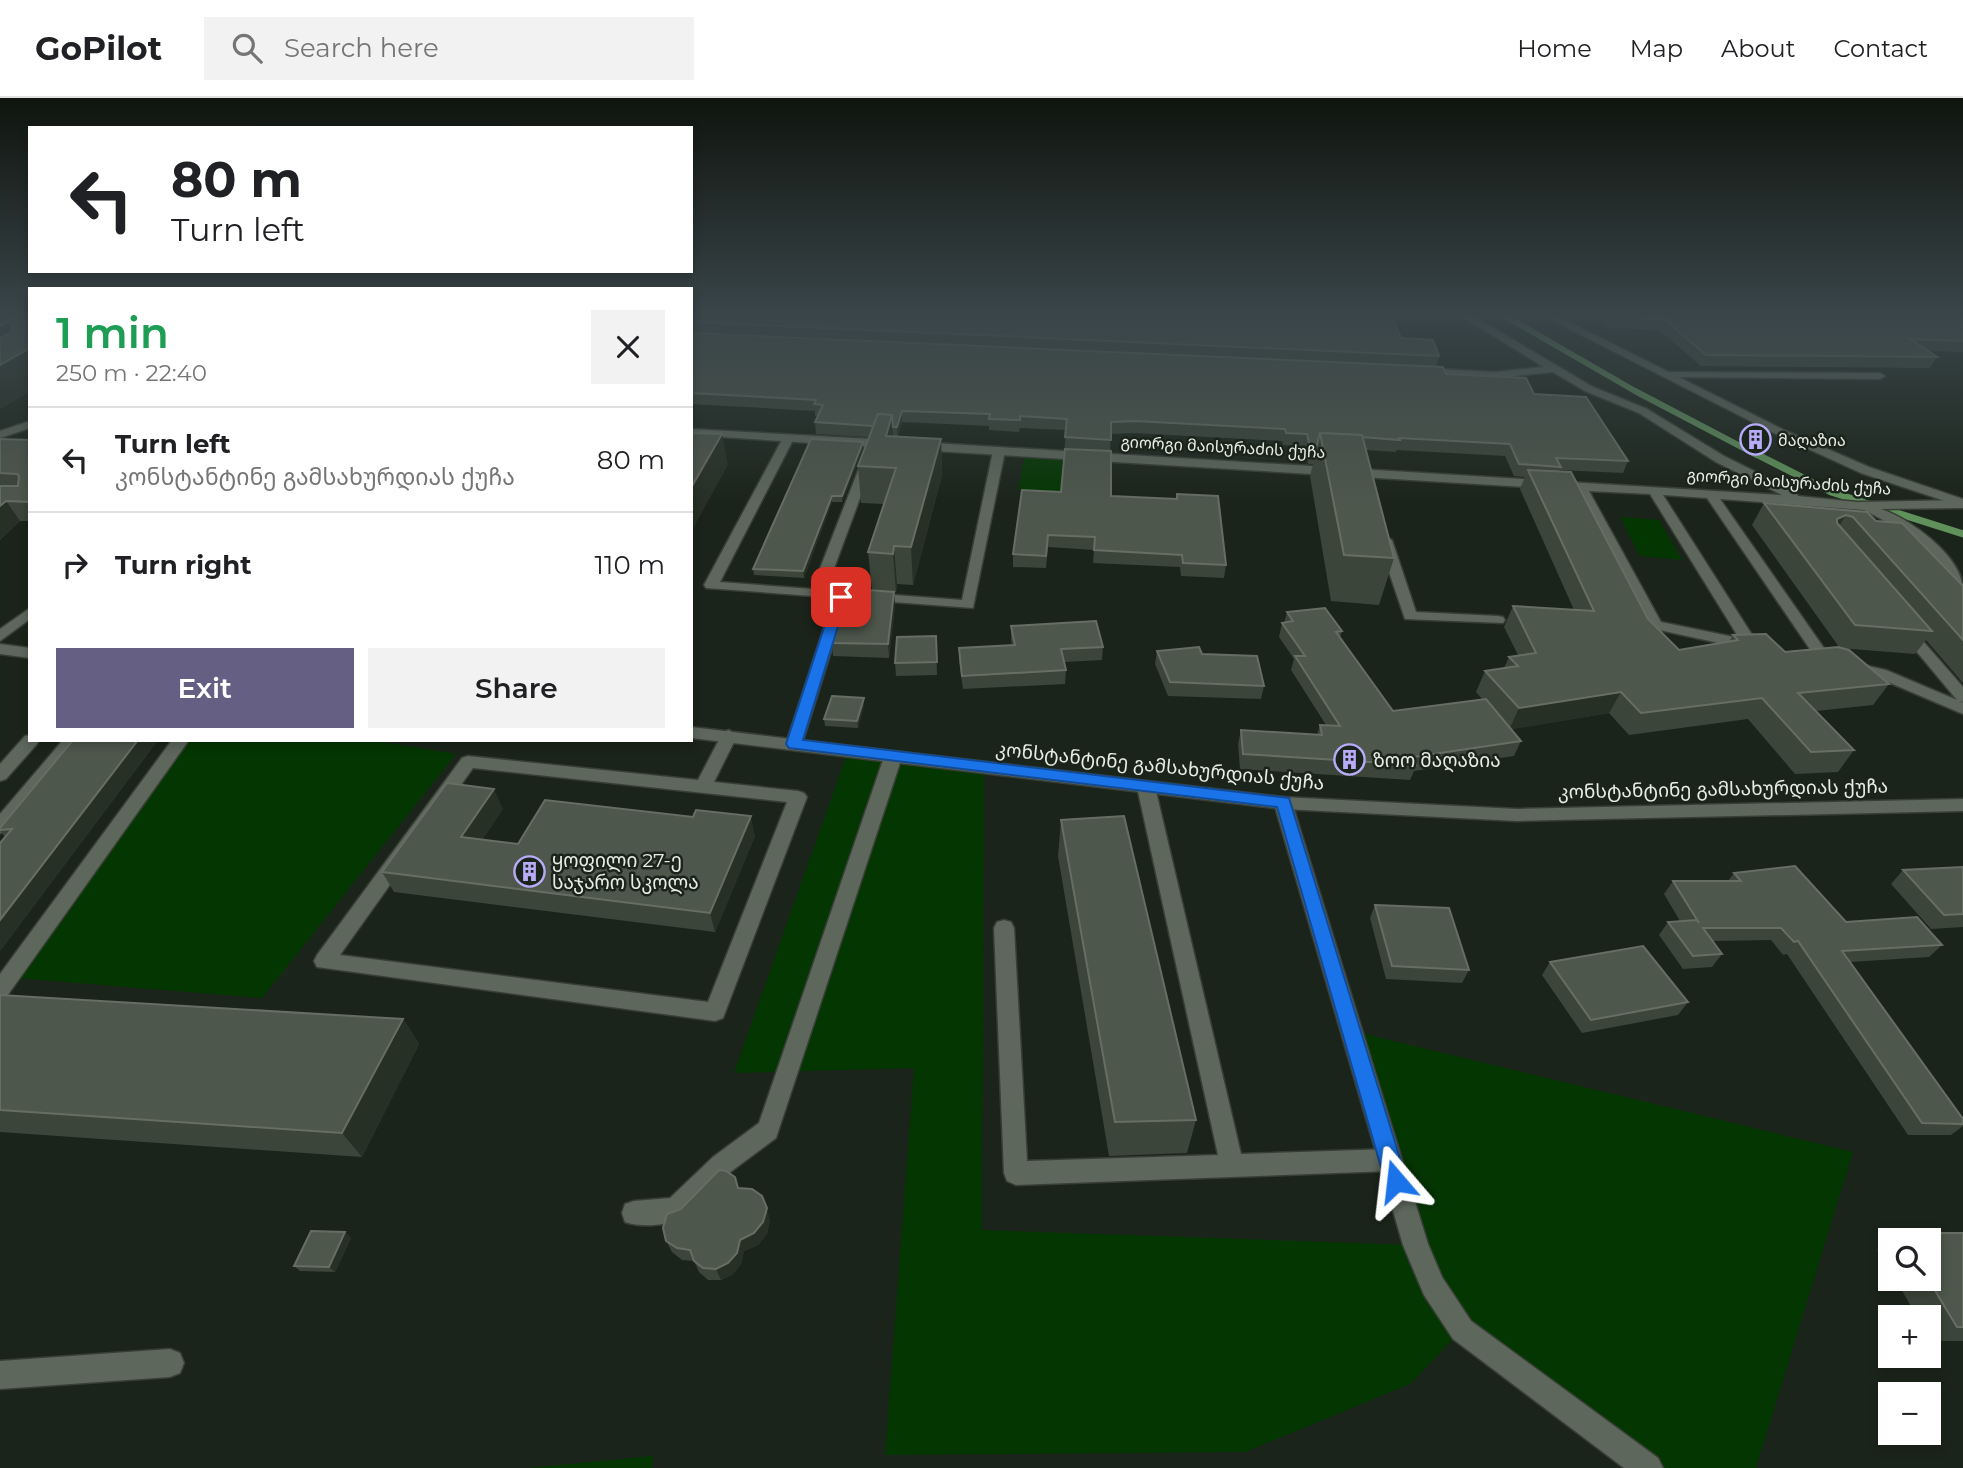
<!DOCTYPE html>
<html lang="en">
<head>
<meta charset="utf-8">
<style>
  :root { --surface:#fff; --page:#f2f2f2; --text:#202124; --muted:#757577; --line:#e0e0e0; --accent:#645f83 }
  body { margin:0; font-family:Montserrat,"Noto Sans Georgian",sans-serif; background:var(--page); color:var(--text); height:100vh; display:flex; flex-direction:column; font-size:26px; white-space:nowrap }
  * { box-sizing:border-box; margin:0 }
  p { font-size:23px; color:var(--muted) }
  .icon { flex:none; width:38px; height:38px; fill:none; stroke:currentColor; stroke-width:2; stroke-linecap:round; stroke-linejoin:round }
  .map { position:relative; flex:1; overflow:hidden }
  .drawer { position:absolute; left:28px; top:189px; width:665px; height:455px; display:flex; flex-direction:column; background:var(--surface); border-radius:0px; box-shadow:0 4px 10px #0003 }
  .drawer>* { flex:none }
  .top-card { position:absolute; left:28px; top:28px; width:665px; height:147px; border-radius:0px; box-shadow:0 4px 10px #0003; background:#fff; color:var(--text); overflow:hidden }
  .controls { position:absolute; left:1878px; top:1130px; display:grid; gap:14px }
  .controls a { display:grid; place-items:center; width:63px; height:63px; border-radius:0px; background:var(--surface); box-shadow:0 4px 10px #0003; font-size:35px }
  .pin { position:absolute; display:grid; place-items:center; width:60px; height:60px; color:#fff; margin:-30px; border-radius:14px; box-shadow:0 4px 10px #0006 }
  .me { position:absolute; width:77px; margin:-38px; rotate:343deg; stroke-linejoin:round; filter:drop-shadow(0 0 5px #0008) }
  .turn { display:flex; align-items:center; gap:24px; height:147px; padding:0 28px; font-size:32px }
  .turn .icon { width:91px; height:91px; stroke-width:2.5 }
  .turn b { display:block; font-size:49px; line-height:60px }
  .round { display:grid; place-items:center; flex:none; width:74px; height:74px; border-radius:0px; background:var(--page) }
  .headline { display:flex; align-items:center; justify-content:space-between; height:119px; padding:0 28px }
  h1 { font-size:42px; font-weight:600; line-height:52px; color:#1e9e55 }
  .primary-button { display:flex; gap:14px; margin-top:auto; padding:14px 28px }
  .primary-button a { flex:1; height:80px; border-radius:0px; background:var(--accent); color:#fff; font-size:28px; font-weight:600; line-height:80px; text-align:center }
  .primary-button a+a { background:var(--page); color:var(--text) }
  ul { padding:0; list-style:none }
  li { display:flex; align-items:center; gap:21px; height:105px; padding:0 28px; border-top:2px solid var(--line) }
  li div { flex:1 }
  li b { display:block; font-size:26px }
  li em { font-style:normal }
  header { display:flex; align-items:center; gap:42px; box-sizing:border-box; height:98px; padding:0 35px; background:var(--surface); border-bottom:2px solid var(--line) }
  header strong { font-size:33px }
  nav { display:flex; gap:38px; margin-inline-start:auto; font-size:24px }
  .search { width:490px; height:63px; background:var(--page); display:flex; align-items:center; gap:18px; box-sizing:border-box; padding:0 24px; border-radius:0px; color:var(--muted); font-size:26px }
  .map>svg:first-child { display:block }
  .green { fill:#043602 }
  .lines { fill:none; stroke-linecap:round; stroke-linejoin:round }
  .stream-far1 { stroke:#60915b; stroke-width:6 }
  .stream { stroke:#60915b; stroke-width:7 }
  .lane-casing { stroke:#383e36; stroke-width:3 }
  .street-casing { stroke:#383e36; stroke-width:3 }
  .secondary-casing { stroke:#383e36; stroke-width:3 }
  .lane { fill:#5d675c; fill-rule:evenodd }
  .street { fill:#5d675c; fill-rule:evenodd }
  .secondary { fill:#5d675c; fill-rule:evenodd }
  .wall { fill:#3c453a }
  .shaded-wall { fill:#273025 }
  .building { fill:#4e574c; stroke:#666e64; stroke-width:2 }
  .route { fill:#1a73e8; stroke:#114b97; stroke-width:2 }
  .labels { text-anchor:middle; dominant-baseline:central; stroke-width:5; stroke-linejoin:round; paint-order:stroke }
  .far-poi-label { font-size:16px; fill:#e7ede6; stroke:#1b241a; text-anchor:start }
  .far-street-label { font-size:16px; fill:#e7ede6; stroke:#1b241a }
  .poi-label { font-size:19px; fill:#e7ede6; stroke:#1b241a; text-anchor:start }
  .street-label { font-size:19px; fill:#e7ede6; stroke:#1b241a }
</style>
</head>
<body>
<header>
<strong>GoPilot</strong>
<div class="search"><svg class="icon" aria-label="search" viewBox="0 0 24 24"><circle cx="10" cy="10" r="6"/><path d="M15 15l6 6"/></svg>Search here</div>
<nav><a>Home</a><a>Map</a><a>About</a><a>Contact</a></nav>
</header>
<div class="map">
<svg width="1963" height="1370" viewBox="0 0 1963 1370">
  <rect width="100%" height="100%" fill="#1b241a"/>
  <g class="green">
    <polygon points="1024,360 1066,362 1062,395 1018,392"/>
    <polygon points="1620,419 1659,422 1682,462 1640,458"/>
    <polygon points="186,642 371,642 456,656 262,900 15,880"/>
    <polygon points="848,653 984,670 982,1132 1415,1147 1352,933 1853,1054 1756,1370 1648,1370 1462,1232 1410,1286 1245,1354 885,1357 914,970 734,975"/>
    <polygon points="653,1358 652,1370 527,1370"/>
  </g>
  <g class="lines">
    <polyline class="stream-far1" points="1500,215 1635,293 1757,357"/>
    <polyline class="stream" points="1754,355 1831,394 1963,436"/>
    <defs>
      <g id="lane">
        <polygon points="30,323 30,330 0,340 0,333"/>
        <polygon points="784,338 794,340 720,484 812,491 861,365 867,361 873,365 826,492 962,502 993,353 999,349 1005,353 973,510 706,490 704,487"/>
        <path d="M729,632L737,638L714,684L798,693L804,695L807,699L723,920L715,923L317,869L314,863L317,857L462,660L468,658L698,682L723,634ZM473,670L787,704L708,904L340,857Z"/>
        <polygon points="30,637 30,642 39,642 37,646 6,681 0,683 0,666 25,638"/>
        <polygon points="63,642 81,642 6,733 0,735 0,716"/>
        <path d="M893,653L902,659L776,1040L729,1075L684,1121C668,1127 641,1130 625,1124L622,1115L625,1106L634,1103L670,1100L713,1059L759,1025L884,659Z"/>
        <polygon points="1146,683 1155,689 1241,1056 1390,1051 1398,1054 1402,1062 1398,1070 1390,1073 1016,1087 1007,1083 1004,1075 994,830 997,824 1004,822 1011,824 1014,830 1027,1063 1218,1057 1137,689"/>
        <polygon points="170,1251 180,1255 184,1265 180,1275 170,1279 0,1291 0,1263"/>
      </g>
      <g id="street">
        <path d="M1456,215H1468L1593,289L1647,311L1724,358L1796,394L1798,398L1857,404L1963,402V410L1881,411C1911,421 1963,459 1963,492L1958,491L1915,439L1864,412L1720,401L1833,563L1825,568L1820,566L1707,400L1663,397L1756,543L1768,546L1771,549L1768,552H1751L1650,530L1576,392L918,352L912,348L918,344L1782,397L1716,364L1639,315L1585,293L1553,274L1495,280L1417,275L1416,273L1421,270L1495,274L1544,269ZM1589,393L1650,396L1739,540L1661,524Z"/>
        <polygon points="1667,274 1880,275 1885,278 1880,281 1663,279 1662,277"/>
        <polygon points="691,331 890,342 896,346 890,350 691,337"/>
        <polygon points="1385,438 1392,442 1416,514 1498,518 1503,519 1505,522 1503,525 1405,521 1378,442"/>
        <polygon points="841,495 848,499 802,646 800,650 788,650 786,646 834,499"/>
        <polygon points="30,510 30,521 0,543 0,531"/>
        <polygon points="1904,526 1909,527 1963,589 1963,604 1959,603 1963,605 1963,616 1876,579 1849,573 1847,570 1855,565 1886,572 1957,602 1897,530"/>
        <polygon points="172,642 189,642 7,898 0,901 0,876"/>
        <polygon points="1283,699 1289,701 1292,705 1428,1146 1442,1179 1471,1223 1658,1360 1663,1370 1624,1370 1453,1241 1424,1197 1403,1147 1274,705 1277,701"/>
      </g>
      <g id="secondary">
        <polygon points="1538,215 1551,215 1786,333 1869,369 1963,401 1963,409 1861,375 1778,337"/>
        <polygon points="0,546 30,550 30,560 0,556"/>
        <polygon points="691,629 1283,699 1517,711 1963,701 1963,713 1517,723 1283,711 691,640"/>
      </g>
    </defs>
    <use href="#lane" class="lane-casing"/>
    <use href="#street" class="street-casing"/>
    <use href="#secondary" class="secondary-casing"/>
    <use href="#lane" class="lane"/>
    <use href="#street" class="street"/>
    <use href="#secondary" class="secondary"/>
  </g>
  <g class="wall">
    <polygon points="691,215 1401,240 1439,258 1436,269 1446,276 1534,296 1628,363 1623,375 1560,372 1559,374 1648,521 1679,552 1729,544 1733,537 1785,554 1839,549 1752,427 1764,405 1867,414 1876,423 1963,488 1963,585 1926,542 1915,556 1839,550 1889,586 1873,607 1816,613 1854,652 1838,674 1795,676 1748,621 1629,637 1609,615 1511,631 1521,643 1514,658 1414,673 1410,682 1240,671 1238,646 1241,632 1317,637 1320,627 1326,627 1291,572 1294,561 1279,539 1282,525 1284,525 1287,514 1342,533 1340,540 1393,613 1482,601 1476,594 1485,573 1504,570 1509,559 1518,557 1504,529 1513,508 1574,512 1520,391 1525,379 1514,378 1505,358 1397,352 1396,354 1366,352 1394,460 1379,507 1331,503 1310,378 1313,366 1308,366 1305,348 1283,347 1282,343 1133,335 1111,336 1110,353 1111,398 1176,401 1177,396 1226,467 1224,480 1181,478 1180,469 1093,465 1094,452 1048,449 1046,470 1013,469 1013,456 1061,394 1066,332 1020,330 1019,334 989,332 989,328 902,324 898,339 941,341 942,377 913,487 897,486 896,494 894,494 895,507 889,560 833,558 832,545 859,517 872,492 868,454 884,406 861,405 858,368 869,339 816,336 815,324 818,318 815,318 815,313 691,306 691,235 1389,267 691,234"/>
    <polygon points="1587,215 1963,215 1963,254 1928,253 1937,259 1930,270 1701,268 1659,232 1609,230"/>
    <polygon points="0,341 30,342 30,423 20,423 0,442"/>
    <polygon points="863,350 842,404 832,404 804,480 754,477 753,471"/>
    <polygon points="1011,528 1103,549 1102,562 1064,564 1066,572 1065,586 963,591 959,563 959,550 1012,547 1011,542"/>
    <polygon points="936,538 937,577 896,578 895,565"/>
    <polygon points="1157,553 1202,556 1264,588 1261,601 1168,598 1155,566"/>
    <polygon points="864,607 858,630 825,628 824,621"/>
    <polygon points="73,642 158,642 0,853 5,739 0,733 0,730"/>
    <polygon points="503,711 482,742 518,746 755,738 715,834 394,794 382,774"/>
    <polygon points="1061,722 1196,1022 1187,1055 1109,1058 1058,758"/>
    <polygon points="1963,769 1963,829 1931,831 1891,786 1903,772"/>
    <polygon points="1734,775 1846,824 1942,847 1929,859 1850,864 1963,1021 1963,1028 1951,1037 1908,1037 1787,856 1783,857 1771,842 1712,843 1722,856 1712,869 1683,871 1659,837 1668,824 1680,823 1664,796 1673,783 1728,783"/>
    <polygon points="1375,807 1469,872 1462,885 1386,881 1370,820"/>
    <polygon points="1550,864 1688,904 1678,917 1582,935 1542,877"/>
    <polygon points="0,897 403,921 419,946 362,1059 0,1034"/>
    <polygon points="738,1090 770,1122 767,1136 758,1147 744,1153 741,1166 733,1176 721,1182 708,1182 699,1174 694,1163 682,1162 672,1154 666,1143 681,1111"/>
    <polygon points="1899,1135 1963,1135 1963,1243 1932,1243 1928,1237 1928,1220 1918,1220 1895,1181 1928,1181 1928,1143 1890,1143 1890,1174 1877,1152"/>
    <polygon points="351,1140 335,1174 300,1173 294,1168"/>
  </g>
  <g class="shaded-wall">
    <polygon points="11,222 30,250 30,294 0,311 0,228"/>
    <polygon points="902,313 902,324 898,341 897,329"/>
    <polygon points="892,317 894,352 886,338"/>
    <polygon points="722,336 728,367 691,434 691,390"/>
    <polygon points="941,341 942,377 913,487 911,449"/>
    <polygon points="863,344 863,350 842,404 842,398"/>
    <polygon points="832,398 832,404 804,480 803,473"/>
    <polygon points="6,403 20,423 0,442 0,408"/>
    <polygon points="1846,417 1833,438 1837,421"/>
    <polygon points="894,448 897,486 896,494 893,456"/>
    <polygon points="894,494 895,507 889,560 888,546"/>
    <polygon points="1621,594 1609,615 1509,632 1519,610"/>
    <polygon points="864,600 864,607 858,630 857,623"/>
    <polygon points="138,642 158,642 0,853 0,822"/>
    <polygon points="494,691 503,711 471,759 461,739"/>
    <polygon points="751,718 755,738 715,834 710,815"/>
    <polygon points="403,921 419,946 362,1059 342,1035"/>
    <polygon points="767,1110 770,1122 767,1136 758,1147 744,1153 741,1166 733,1176 721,1182 716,1171"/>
    <polygon points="345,1134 351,1140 335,1174 329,1169"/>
  </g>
  <g class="building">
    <polygon points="0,215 30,215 30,250 0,267 0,240 12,234 11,222 0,228"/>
    <polygon points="691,215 1390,215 1401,240 1433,242 1439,258 691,224"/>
    <polygon points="1607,215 1911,215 1963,217 1963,243 1910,241 1937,259 1706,257 1664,221 1614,219"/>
    <polygon points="691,235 1443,269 1446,276 1526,280 1534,296 1586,299 1628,363 1556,360 1561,369 1519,366 1510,346 1399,340 1400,342 1362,339 1362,337 1320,335 1315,354 1311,354 1307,336 1286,335 1285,331 1134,323 1111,324 1111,342 1065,339 1067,321 1020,318 1020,322 989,321 990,316 902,313 897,329 893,329 892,317 878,316 873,328 815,324 823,307 814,306 816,302 691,295"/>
    <polygon points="878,316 892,317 886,338 941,341 911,449 894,448 893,456 868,454 896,370 858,368"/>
    <polygon points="691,335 722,336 691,390"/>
    <polygon points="1320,335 1362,337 1394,460 1344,457"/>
    <polygon points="0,341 30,342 30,404 6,403 0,408 0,388 18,388 19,378 17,376 0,375"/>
    <polygon points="811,341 863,344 842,398 832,398 803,473 753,471"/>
    <polygon points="1065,351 1111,353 1111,398 1177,401 1177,396 1218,398 1226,467 1183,465 1182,457 1094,452 1095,439 1048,437 1046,458 1013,456 1022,392 1061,394"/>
    <polygon points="1528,372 1571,374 1648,521 1679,552 1738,542 1733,537 1766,536 1785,554 1838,549 1849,552 1889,586 1798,595 1854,652 1811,654 1762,600 1641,615 1621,594 1519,610 1485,573 1518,568 1509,559 1536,555 1513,508 1594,513"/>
    <polygon points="1764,405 1867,414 1876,423 1902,425 1963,488 1963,542 1853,419 1846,417 1837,421 1837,425 1932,533 1855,527"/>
    <polygon points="867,492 894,494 888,546 832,545 840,516 859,517"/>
    <polygon points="1325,510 1342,533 1336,534 1393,613 1486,601 1521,643 1413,659 1416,667 1243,656 1241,632 1322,637 1320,627 1340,628 1295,558 1305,558 1282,525 1293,523 1287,514"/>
    <polygon points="1096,523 1103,549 1061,551 1066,572 962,578 959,550 1015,547 1011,528"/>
    <polygon points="936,538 937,564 895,565 897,539"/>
    <polygon points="1199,549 1202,556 1257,558 1264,588 1170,584 1157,553"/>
    <polygon points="832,598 864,600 857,623 824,621"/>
    <polygon points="73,642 138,642 0,822 0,745 12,731 0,732 0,730"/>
    <polygon points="447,685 494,691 461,739 518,746 545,702 693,719 696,712 751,718 710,815 382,774"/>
    <polygon points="1124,718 1196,1022 1115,1024 1061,722"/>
    <polygon points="1795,768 1846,824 1917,819 1942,847 1842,853 1963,1021 1963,1026 1922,1025 1798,843 1794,844 1781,830 1703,830 1722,856 1693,858 1668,824 1697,822 1699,825 1673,783 1741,783 1734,775"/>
    <polygon points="1963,769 1963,816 1944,817 1903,772"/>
    <polygon points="1375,807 1449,810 1469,872 1392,868"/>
    <polygon points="1643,848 1688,904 1591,922 1550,864"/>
    <polygon points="0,897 403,921 342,1035 0,1012"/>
    <polygon points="719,1072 726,1073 735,1079 738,1090 752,1091 762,1098 767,1110 763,1124 754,1135 740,1142 737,1155 728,1165 716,1171 703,1170 694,1163 690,1152 677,1150 666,1143 663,1130 667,1116 681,1111"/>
    <polygon points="311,1133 345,1134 329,1169 294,1168"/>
    <polygon points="1899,1135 1963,1135 1963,1229 1957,1229 1928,1181 1928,1143 1904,1143"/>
  </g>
  <linearGradient id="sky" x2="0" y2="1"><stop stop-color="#0f140e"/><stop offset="0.53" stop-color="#394549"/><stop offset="1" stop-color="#394549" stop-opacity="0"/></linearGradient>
  <rect width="1963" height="407" fill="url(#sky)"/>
  <polygon class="route" points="841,495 847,499 803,642 1289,700 1407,1083 1404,1091 1396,1094 1389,1091 1385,1083 1277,709 789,650 786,646 834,499"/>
  <defs>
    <symbol id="building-ring" viewBox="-11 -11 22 22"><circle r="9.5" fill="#1b241a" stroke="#b8abf7" stroke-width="1.5"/><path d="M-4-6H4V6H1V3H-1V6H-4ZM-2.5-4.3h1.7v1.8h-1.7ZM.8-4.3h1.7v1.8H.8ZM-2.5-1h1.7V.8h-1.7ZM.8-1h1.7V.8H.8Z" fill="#b8abf7"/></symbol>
  </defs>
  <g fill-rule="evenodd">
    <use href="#building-ring" x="1738" y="324" width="35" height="35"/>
    <use href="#building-ring" x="1332" y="644" width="35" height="35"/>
    <use href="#building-ring" x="512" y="756" width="35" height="35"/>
  </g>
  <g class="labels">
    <g class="far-poi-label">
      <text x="1778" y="342">მაღაზია</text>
    </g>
    <g class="far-street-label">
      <text transform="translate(1223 349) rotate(3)">გიორგი მაისურაძის ქუჩა</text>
      <text transform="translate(1789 384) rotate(4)">გიორგი მაისურაძის ქუჩა</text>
    </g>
    <g class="poi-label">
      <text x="1373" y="662">ზოო მაღაზია</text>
      <text x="552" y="762">ყოფილი 27-ე<tspan x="552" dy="22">საჯარო სკოლა</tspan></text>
    </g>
    <g class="street-label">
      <text transform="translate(1160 668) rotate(6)">კონსტანტინე გამსახურდიას ქუჩა</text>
      <text transform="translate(1723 691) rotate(-1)">კონსტანტინე გამსახურდიას ქუჩა</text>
    </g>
  </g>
</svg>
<div class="controls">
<a><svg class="icon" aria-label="search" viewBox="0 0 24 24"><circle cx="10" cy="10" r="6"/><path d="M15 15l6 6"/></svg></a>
<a>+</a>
<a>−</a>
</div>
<div class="pin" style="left:841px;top:499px;background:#d93025"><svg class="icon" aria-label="arrive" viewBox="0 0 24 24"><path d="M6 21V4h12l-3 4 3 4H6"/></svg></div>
<svg class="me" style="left:1396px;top:1083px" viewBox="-20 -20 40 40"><path d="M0-17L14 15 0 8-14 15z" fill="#1a73e8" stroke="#fff" stroke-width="4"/></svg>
<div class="top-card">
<div class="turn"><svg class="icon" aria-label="left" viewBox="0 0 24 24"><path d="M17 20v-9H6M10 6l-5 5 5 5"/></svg><div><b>80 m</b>Turn left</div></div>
</div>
<section class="drawer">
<div class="headline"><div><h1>1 min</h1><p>250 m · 22:40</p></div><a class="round"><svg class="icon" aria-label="close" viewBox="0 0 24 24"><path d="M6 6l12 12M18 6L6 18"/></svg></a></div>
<ul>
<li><svg class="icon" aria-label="left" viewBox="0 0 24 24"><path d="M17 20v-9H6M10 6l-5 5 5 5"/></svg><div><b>Turn left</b><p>კონსტანტინე გამსახურდიას ქუჩა</p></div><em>80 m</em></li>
<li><svg class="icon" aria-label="right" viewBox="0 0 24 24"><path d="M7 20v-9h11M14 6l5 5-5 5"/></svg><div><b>Turn right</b></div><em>110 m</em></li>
</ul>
<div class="primary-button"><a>Exit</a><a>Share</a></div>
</section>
</div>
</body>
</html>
